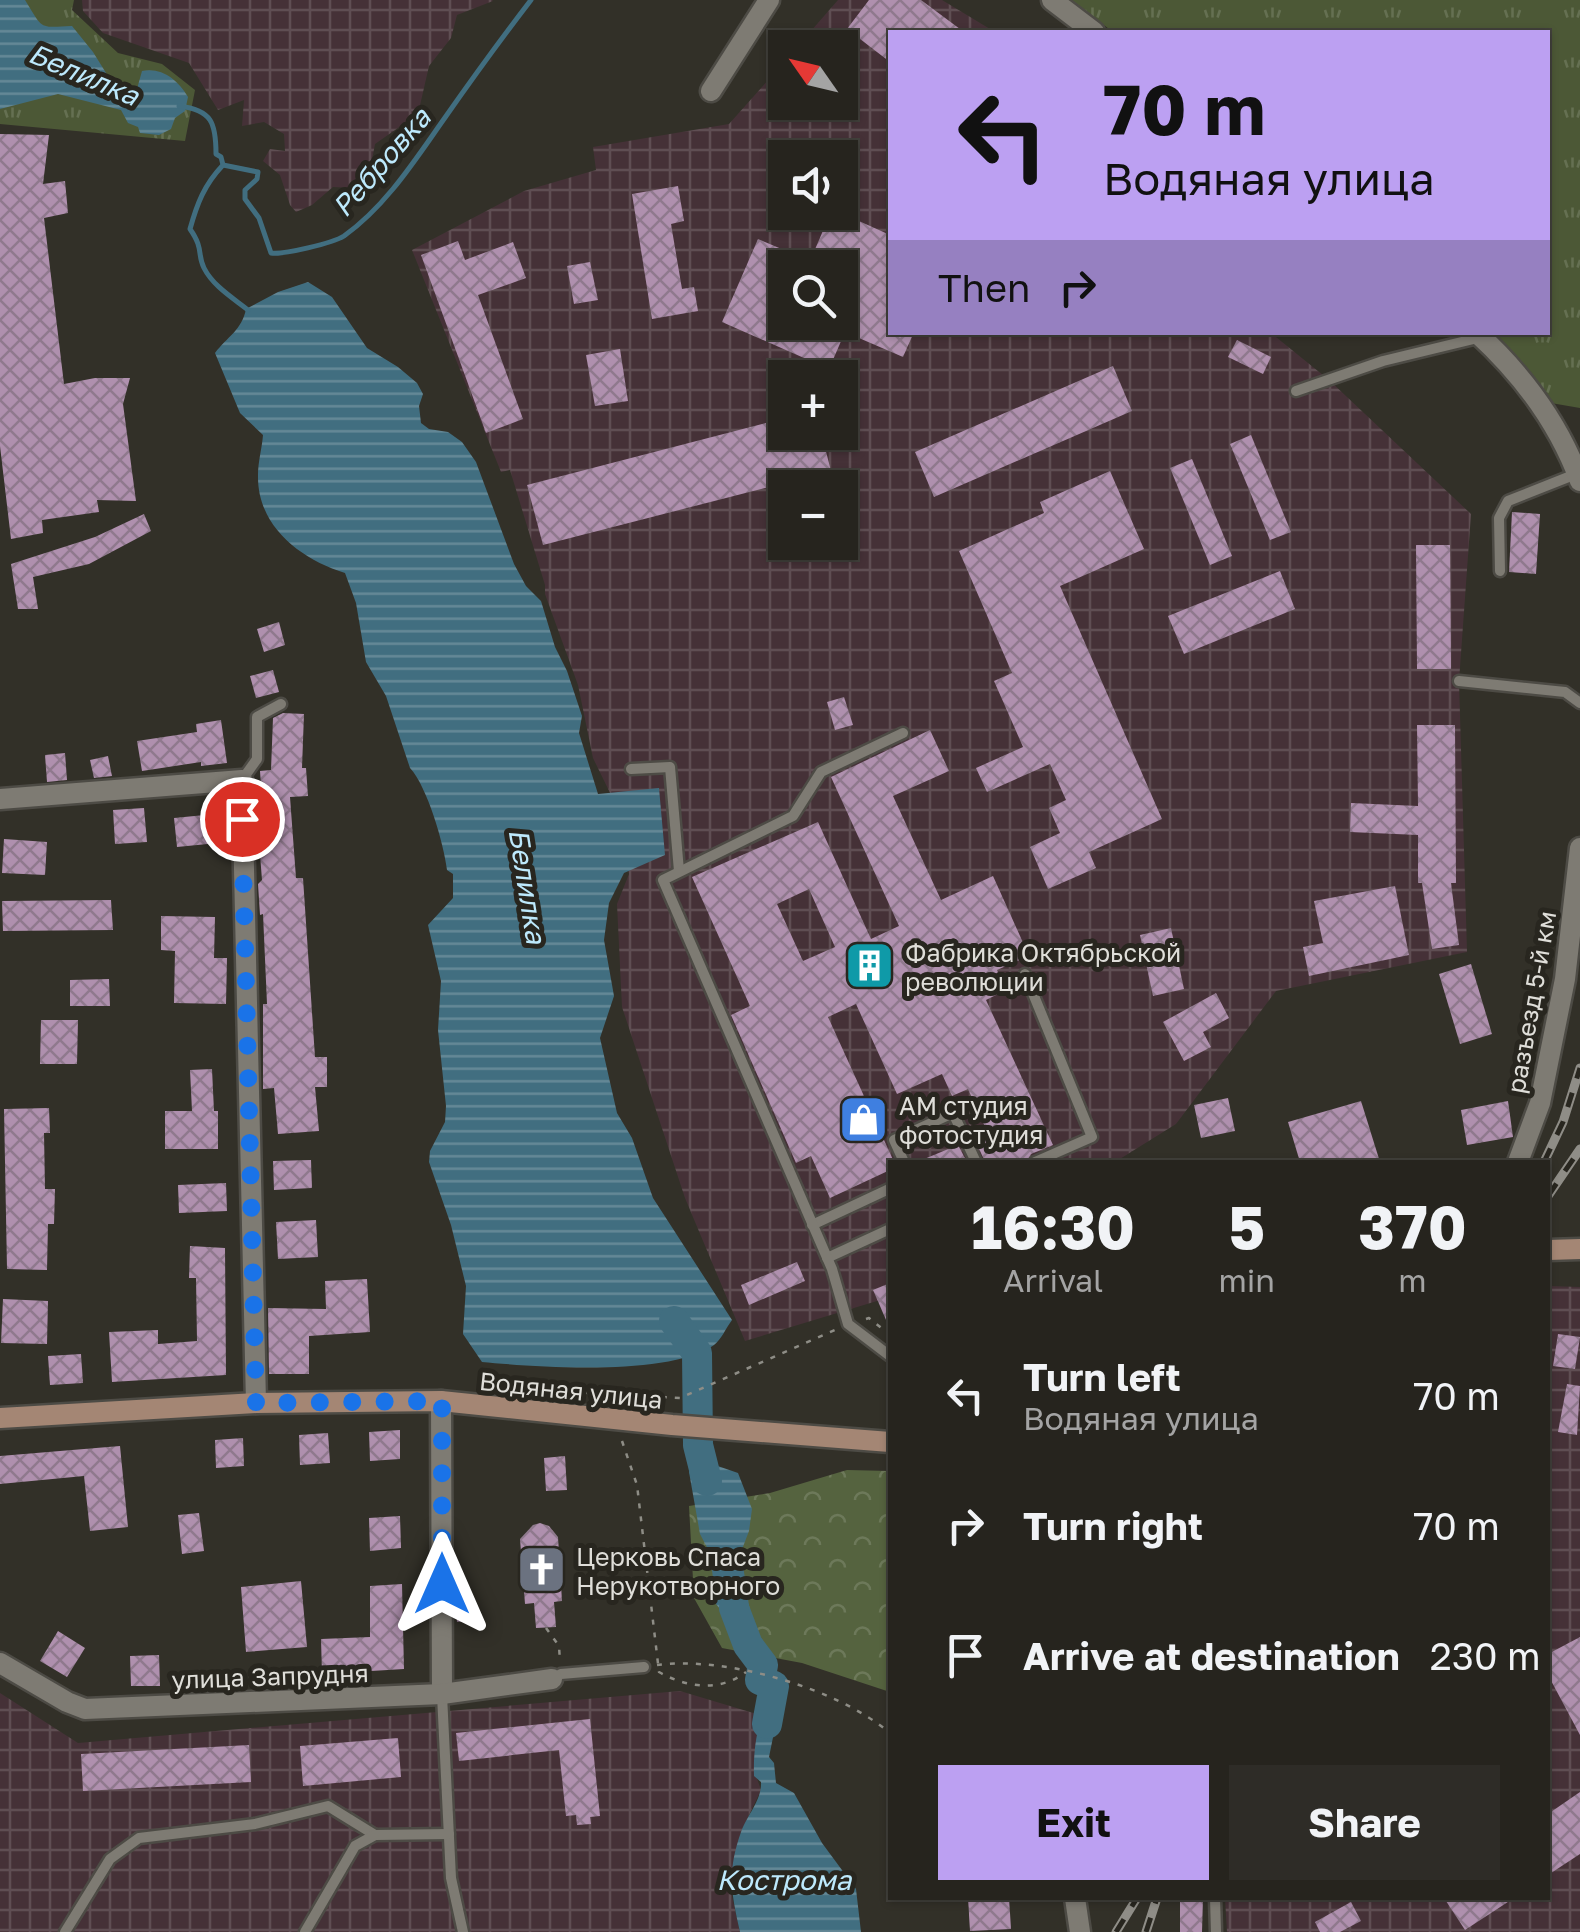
<!DOCTYPE html>
<html lang="en">
<head>
<meta charset="utf-8">
<style>
  :root { --surface:#26241e; --page:#2e2c27; --text:#f1f3f6; --muted:#a4a4a4; --line:#42413c; --accent:#bca0f2 }
  body { margin:0; font-family:"Golos Text",sans-serif; background:var(--page); color:var(--text); height:100vh; display:flex; flex-direction:column; font-size:38px; white-space:nowrap }
  * { box-sizing:border-box; margin:0 }
  p { font-size:32px; color:var(--muted) }
  .icon { flex:none; width:55px; height:55px; fill:none; stroke:currentColor; stroke-width:2; stroke-linecap:round; stroke-linejoin:round }
  .map { position:relative; flex:1; overflow:hidden }
  .side { position:absolute; left:888px; top:1160px; width:662px; height:740px; display:flex; flex-direction:column; background:var(--surface); border-radius:0px; box-shadow:0 2px 8px #0004,0 0 0 2px var(--line) }
  .side>* { flex:none }
  .hud { position:absolute; left:888px; top:30px; width:662px; height:305px; border-radius:0px; box-shadow:0 2px 8px #0004,0 0 0 2px var(--line); background:#bca0f2; color:#111; overflow:hidden }
  .needle { width:65px; rotate:304deg }
  .buttons { position:absolute; left:768px; top:30px; display:grid; gap:20px }
  .buttons a { display:grid; place-items:center; width:90px; height:90px; border-radius:0px; background:var(--surface); box-shadow:0 2px 8px #0004,0 0 0 2px var(--line); font-size:50px }
  .pin { position:absolute; display:grid; place-items:center; width:85px; height:85px; color:#fff; margin:-42px; border:5px solid #fff; border-radius:50%; box-shadow:0 2px 10px #0007 }
  .me { position:absolute; width:110px; margin:-55px; rotate:0deg; stroke-linejoin:round; filter:drop-shadow(0 0 8px #0008) }
  .turn { display:flex; align-items:center; gap:35px; height:210px; padding:0 50px; font-size:45px }
  .turn .icon { width:130px; height:130px; stroke-width:2.5 }
  .turn b { display:block; font-size:70px; line-height:85px }
  .then { display:flex; align-items:center; height:95px; padding:0 50px; background:#0003; gap:20px; font-size:38px }
  .eta { display:flex; justify-content:space-evenly; align-items:center; height:170px; text-align:center }
  .eta b { font-size:60px; font-weight:700; line-height:70px }
  .action { display:flex; gap:20px; margin-top:auto; padding:20px 50px }
  .action a { flex:1; height:115px; border-radius:0px; background:var(--accent); color:#111; font-size:40px; font-weight:700; line-height:115px; text-align:center }
  .action a+a { background:var(--page); color:var(--text) }
  ul { padding:0; list-style:none }
  li { display:flex; align-items:center; gap:30px; height:130px; padding:0 50px }
  li div { flex:1 }
  li b { display:block; font-size:38px }
  li em { font-style:normal }
  .map>svg:first-child { display:block }
  .industrial { fill:url(#industrial-grid); fill-rule:evenodd }
  .grass { fill:url(#grass-tufts) }
  .forest { fill:url(#forest-crowns) }
  .water { fill:url(#water-rules) }
  .lines { fill:none; stroke-linecap:round; stroke-linejoin:round }
  .stream { stroke:#416e80; stroke-width:5 }
  .river { stroke:#416e80; stroke-width:30 }
  .building { fill:url(#building-cross-hatch); fill-rule:evenodd }
  .lane-casing { stroke:#4d4b45; stroke-width:15 }
  .street-casing { stroke:#4d4b45; stroke-width:25 }
  .secondary-casing { stroke:#4d4b45; stroke-width:25 }
  .path { stroke:#8e8d86; stroke-width:2.5; stroke-dasharray:5 8; stroke-linecap:butt }
  .lane { stroke:#7e7b73; stroke-width:10 }
  .street { stroke:#7e7b73; stroke-width:20 }
  .secondary { stroke:#a48674; stroke-width:20 }
  .rail-casing { stroke:#8f8d87; stroke-width:9 }
  .rail { stroke:#28261f; stroke-width:5; stroke-dasharray:15; stroke-linecap:butt }
  .route { stroke:#1a73e8; stroke-width:18; stroke-dasharray:0 32.4 }
  .labels { text-anchor:middle; dominant-baseline:central; stroke-width:10; stroke-linejoin:round; paint-order:stroke }
  .poi-label { font-size:25px; fill:#dfded9; stroke:#28261f; text-anchor:start }
  .street-label { font-size:25px; fill:#dfded9; stroke:#28261f }
  .water-label { font-size:28px; font-style:italic; fill:#bde9fc; stroke:#28261f }
</style>
</head>
<body>
<div class="map">
<svg width="1580" height="1932" viewBox="0 0 1580 1932">
  <defs>
    <pattern id="industrial-grid" width="8" height="8" patternUnits="userSpaceOnUse" patternTransform="scale(2.5)"><rect width="8" height="8" fill="#453137"/><path d="M0 4h8M4 0v8" fill="none" stroke="#5f4e53"/></pattern>
    <pattern id="grass-tufts" width="24" height="20" patternUnits="userSpaceOnUse" patternTransform="scale(2.5)"><rect width="24" height="20" fill="#4c5836"/><path d="M3 7l-1-3M5 7V3M7 7l1-3M15 17l-1-3M17 17v-4M19 17l1-3" fill="none" stroke="#657052"/></pattern>
    <pattern id="forest-crowns" width="20" height="18" patternUnits="userSpaceOnUse" patternTransform="scale(2.5)"><rect width="20" height="18" fill="#55633f"/><path d="M2 6a3 3 0 1 1 6 0M12 15a3 3 0 1 1 6 0" fill="none" stroke="#6d795a"/></pattern>
    <pattern id="water-rules" width="6" height="5" patternUnits="userSpaceOnUse" patternTransform="scale(2.5)"><rect width="6" height="5" fill="#416e80"/><path d="M0 2.5h6" fill="none" stroke="#658997"/></pattern>
    <pattern id="building-cross-hatch" width="8" height="8" patternUnits="userSpaceOnUse" patternTransform="scale(2.5)"><rect width="8" height="8" fill="#af90ae"/><path d="M0 0l8 8M0 8l8-8" fill="none" stroke="#8f798d"/></pattern>
  </defs>
  <rect width="100%" height="100%" fill="#323028"/>
  <g class="industrial">
    <polygon points="82,0 492,0 493,1 457,15 451,38 429,66 418,114 375,144 371,165 355,188 333,187 312,205 296,212 290,205 280,175 263,161 270,149 285,151 284,134 264,122 242,126 244,100 218,110 189,63 103,33 83,11"/>
    <path d="M838,0H942L995,32H890V332L1271,333L1329,380L1471,514L1459,681L1467,952L1276,991L1176,1124L1115,1162H890V1302L877,1301L745,1341L685,1198L622,1007L617,904L629,874L613,799L593,758L578,685L545,594V585L510,470L501,472L412,250L524,191L596,170L593,147L729,124L785,61V102H840V48L797,47ZM785,158H840V212H785ZM785,268H840V322H785ZM785,378H840V432H785ZM785,488H840V542H785Z"/>
    <polygon points="1548,1286 1580,1287 1580,1932 1227,1932 1225,1898 1548,1898"/>
    <polygon points="680,1691 760,1715 754,1770 761,1790 741,1832 729,1883 740,1932 0,1932 0,1693 78,1743"/>
  </g>
  <g class="grass">
    <polygon points="0,0 74,0 72,10 118,53 162,64 195,90 185,141 0,124"/>
    <polygon points="1071,0 1580,0 1580,408 1551,403 1478,333 1548,332 1548,32 1113,32"/>
  </g>
  <polygon class="forest" points="847,1470 890,1471 890,1692 802,1663 722,1648 694,1598 689,1506 770,1493"/>
  <g class="water">
    <path d="M0,0H25C43,29 38,28 72,26L93,52L116,89L126,91L137,89L142,71C162,67 178,80 188,97L185,111L175,118L171,129L159,135L140,133L138,127L128,123L121,110L58,94L0,109Z"/>
    <path d="M308,282L332,297L367,348L398,367L417,383L423,394L419,406L421,423L429,429L448,432L462,442L476,462L514,564L526,586L541,601L555,647L567,671L582,716L579,733L598,794L659,788L665,855L624,873L609,903L604,940L614,996L600,1038L617,1113L632,1138L653,1198L732,1320C726,1328 721,1340 714,1345C669,1377 536,1367 482,1362L463,1334L466,1286L451,1225L429,1162L430,1151L445,1122L446,1106L438,1030L441,981L428,925L453,898V874L447,870C444,844 427,786 410,768L386,696L366,662L356,603L345,573C300,559 257,526 258,475C258,462 262,448 263,435L240,413L215,353C227,337 242,330 246,309L278,292Z"/>
    <polygon points="698,1445 712,1464 738,1473 752,1509 749,1531 741,1552 750,1612 748,1645 716,1604 710,1553 700,1534 689,1472 692,1446"/>
    <path d="M774,1686L781,1698L769,1757L774,1763L776,1783L794,1793L822,1843L856,1889L861,1932H740C731,1892 727,1872 741,1832C747,1815 762,1800 761,1782L754,1776C753,1743 759,1716 774,1686Z"/>
  </g>
  <g class="lines">
    <g class="stream">
      <path d="M179,106C212,110 216,123 216,154L221,157L223,165C204,185 197,204 190,229C204,249 197,254 204,268C213,286 233,298 248,310"/>
      <path d="M223,165L258,172L257,179L245,190V199L259,218L271,253C283,255 333,243 344,236C386,206 415,160 444,119C472,79 501,39 531,0"/>
    </g>
    <g class="river">
      <polyline points="674,1321 697,1353 698,1445 707,1481"/>
      <polyline points="734,1608 748,1645 763,1665 760,1680 774,1686 767,1724"/>
    </g>
  </g>
  <g class="building">
    <polygon points="869,0 921,0 964,32 890,32 890,62 847,29"/>
    <polygon points="0,134 49,135 43,184 65,181 68,213 44,218 64,384 95,378 130,378 123,404 136,501 97,500 99,512 42,520 43,533 11,539 0,446"/>
    <polygon points="678,186 684,221 671,224 682,289 694,287 698,311 652,319 632,194"/>
    <path d="M831,212H839L890,235V332H914L903,357L845,332L829,369L722,322L758,239L810,261ZM785,268H840V322H785Z"/>
    <polygon points="458,241 465,260 513,242 526,278 478,295 523,419 486,433 421,255"/>
    <polygon points="590,262 598,300 574,304 567,266"/>
    <polygon points="1237,340 1271,357 1263,374 1228,357"/>
    <polygon points="620,349 628,401 595,406 586,355"/>
    <polygon points="1113,366 1132,411 934,497 915,452"/>
    <polygon points="785,418 785,432 821,432 831,471 543,545 527,485"/>
    <polygon points="1251,435 1291,532 1270,540 1230,444"/>
    <polygon points="1192,459 1232,556 1210,565 1170,468"/>
    <polygon points="1110,471 1144,549 1060,586 1162,819 1089,852 1096,868 1048,889 1030,847 1060,833 1049,808 1066,800 1050,764 987,792 976,768 1023,747 994,681 1012,673 959,551 1044,513 1040,502"/>
    <polygon points="1512,512 1540,514 1536,574 1509,572"/>
    <polygon points="144,514 151,531 89,564 33,577 38,609 18,609 11,564 95,537"/>
    <polygon points="1416,545 1450,545 1451,669 1417,669"/>
    <polygon points="1280,571 1295,609 1184,654 1168,616"/>
    <polygon points="279,622 285,645 264,652 257,629"/>
    <polygon points="273,670 279,692 256,698 250,676"/>
    <polygon points="844,697 853,725 835,730 827,702"/>
    <polygon points="283,713 304,714 302,768 306,768 308,796 290,797 296,878 303,878 315,1057 327,1057 327,1087 315,1087 319,1131 278,1134 274,1088 263,1089 263,1004 267,1004 263,914 260,915 258,884 262,880 257,816 263,815 260,771 271,770 273,718"/>
    <polygon points="221,720 227,763 201,766 201,762 142,771 137,741 197,732 196,724"/>
    <polygon points="1417,725 1455,725 1456,883 1451,883 1459,945 1432,949 1422,883 1418,883 1418,835 1350,832 1351,803 1418,806"/>
    <path d="M930,730L949,771L893,796L941,900L993,876L1029,956L997,970L1006,990L986,1000L1053,1145L1031,1154L1026,1162H985L977,1144L990,1138L968,1089L952,1096L942,1074L897,1094L856,1004L828,1017L894,1162H890V1170L830,1198L811,1156L796,1163L731,1015L750,1006L692,877L818,822L871,939L899,926L831,777ZM809,889L835,947L803,961L777,904Z"/>
    <polygon points="65,753 67,780 47,782 45,755"/>
    <polygon points="108,756 112,776 94,778 90,760"/>
    <polygon points="144,808 147,842 115,844 113,810"/>
    <polygon points="215,814 218,843 177,847 174,818"/>
    <polygon points="4,839 47,842 45,875 2,873"/>
    <polygon points="1395,886 1409,955 1309,976 1303,947 1323,943 1314,901"/>
    <polygon points="111,900 113,930 3,931 2,901"/>
    <polygon points="161,916 215,917 214,958 227,958 226,1004 174,1003 175,951 161,950"/>
    <polygon points="1171,928 1184,989 1153,996 1140,935"/>
    <polygon points="1471,964 1492,1034 1460,1044 1439,974"/>
    <polygon points="109,979 110,1006 70,1006 70,980"/>
    <polygon points="1216,993 1229,1018 1203,1032 1211,1047 1184,1061 1163,1022"/>
    <polygon points="41,1020 78,1020 77,1064 40,1064"/>
    <polygon points="212,1069 214,1111 218,1111 218,1149 165,1149 165,1111 192,1111 190,1070"/>
    <polygon points="1228,1098 1235,1131 1201,1138 1194,1105"/>
    <polygon points="1361,1101 1380,1162 1300,1162 1288,1122"/>
    <polygon points="1508,1101 1513,1137 1467,1145 1461,1110"/>
    <polygon points="49,1108 50,1133 44,1133 45,1189 55,1189 54,1224 48,1224 47,1270 7,1269 4,1109"/>
    <polygon points="958,1145 967,1162 917,1162"/>
    <polygon points="311,1160 312,1188 274,1190 273,1161"/>
    <polygon points="226,1183 227,1211 179,1213 178,1185"/>
    <polygon points="316,1220 318,1257 278,1259 276,1222"/>
    <polygon points="190,1246 225,1248 226,1375 112,1382 109,1332 158,1330 158,1344 197,1341 196,1278 189,1278"/>
    <polygon points="797,1262 805,1281 749,1305 741,1285"/>
    <polygon points="367,1279 370,1332 309,1336 309,1374 269,1374 268,1308 326,1309 325,1281"/>
    <polygon points="890,1283 890,1329 873,1290"/>
    <polygon points="3,1299 48,1301 47,1344 1,1343"/>
    <polygon points="1558,1334 1580,1337 1575,1369 1553,1366"/>
    <polygon points="81,1354 83,1383 50,1385 48,1356"/>
    <polygon points="1567,1384 1580,1386 1577,1435 1558,1432"/>
    <polygon points="400,1430 400,1459 370,1461 369,1432"/>
    <polygon points="328,1433 330,1463 300,1465 299,1435"/>
    <polygon points="243,1438 244,1466 216,1468 215,1440"/>
    <polygon points="120,1446 128,1527 90,1531 84,1476 0,1484 0,1456"/>
    <polygon points="565,1456 567,1490 546,1491 544,1458"/>
    <polygon points="199,1513 204,1551 182,1554 178,1515"/>
    <polygon points="400,1516 401,1548 370,1551 369,1518"/>
    <polygon points="540,1523 549,1526 558,1537 562,1601 554,1602 556,1627 536,1628 534,1603 525,1604 520,1539 533,1525"/>
    <polygon points="301,1581 307,1647 246,1652 241,1587"/>
    <polygon points="402,1584 404,1669 322,1674 321,1639 370,1637 370,1586"/>
    <polygon points="471,1600 473,1621 457,1622 456,1601"/>
    <polygon points="58,1631 85,1648 67,1677 40,1661"/>
    <polygon points="1580,1637 1580,1735 1548,1675 1548,1654"/>
    <polygon points="159,1655 160,1686 131,1686 130,1656"/>
    <polygon points="590,1719 600,1816 590,1817 591,1824 577,1825 576,1815 566,1816 559,1750 459,1761 456,1733"/>
    <polygon points="398,1738 401,1777 303,1786 300,1746"/>
    <polygon points="249,1745 251,1782 83,1791 81,1754"/>
    <polygon points="1580,1792 1580,1854 1548,1875 1548,1814"/>
    <polygon points="968,1898 1009,1898 1011,1929 970,1931"/>
    <polygon points="1180,1898 1203,1898 1202,1932 1180,1932"/>
    <polygon points="1444,1898 1514,1898 1465,1930"/>
    <polygon points="1351,1902 1361,1921 1340,1932 1320,1932 1315,1922"/>
  </g>
  <g class="lines">
    <defs>
      <g id="lane">
        <polyline points="1296,391 1383,361 1482,337"/>
        <polyline points="1500,571 1499,518 1508,501 1576,474"/>
        <polyline points="1459,681 1565,692 1580,703"/>
        <polyline points="631,769 670,767 679,871"/>
        <polyline points="242,780 257,759 257,717 281,704"/>
        <polyline points="1025,974 1092,1137 1035,1162"/>
        <polyline points="904,1162 894,1140 953,1113 976,1162"/>
        <polyline points="812,1225 889,1189 890,1191"/>
        <polyline points="827,1258 890,1229"/>
        <polyline points="890,1356 848,1324 832,1269 663,880 793,816 821,772 903,733"/>
        <polyline points="553,1679 561,1674 644,1667"/>
        <polyline points="442,1695 451,1878 463,1932"/>
        <polyline points="1215,1898 1216,1932"/>
        <polyline points="65,1932 110,1859 139,1838 255,1824 328,1806 375,1835"/>
        <polyline points="305,1932 355,1846 375,1835 449,1834"/>
      </g>
      <g id="street">
        <polyline points="1052,0 1094,32"/>
        <polyline points="711,91 769,0"/>
        <path d="M1476,332C1521,373 1559,424 1580,481"/>
        <polyline points="0,799 242,780 256,1403"/>
        <polyline points="1518,1162 1540,1103 1565,979 1580,848"/>
        <polyline points="441,1401 442,1694"/>
        <polyline points="0,1663 67,1702 85,1709 442,1694 552,1679"/>
        <polyline points="1075,1898 1080,1932"/>
      </g>
      <g id="secondary">
        <polyline points="1548,1250 1580,1249"/>
        <polyline points="0,1418 256,1403 441,1401 672,1425 890,1442"/>
      </g>
    </defs>
    <use href="#lane" class="lane-casing"/>
    <use href="#street" class="street-casing"/>
    <use href="#secondary" class="secondary-casing"/>
    <g class="path">
      <polyline points="866,1319 869,1318 890,1335"/>
      <polyline points="532,1390 680,1398 835,1330"/>
      <path d="M622,1441L637,1485L659,1672C687,1688 720,1692 746,1672"/>
      <polyline points="546,1628 559,1646 560,1662"/>
      <path d="M657,1665C726,1656 837,1688 890,1733"/>
    </g>
    <use href="#lane" class="lane"/>
    <use href="#street" class="street"/>
    <use href="#secondary" class="secondary"/>
    <defs>
      <g id="rail">
        <polyline points="1544,1162 1563,1122 1580,1068"/>
        <polyline points="1548,1196 1580,1149"/>
        <polyline points="1116,1932 1137,1898"/>
        <polyline points="1146,1932 1157,1898"/>
      </g>
    </defs>
    <use href="#rail" class="rail-casing"/>
    <use href="#rail" class="rail"/>
  </g>
  <g class="lines">
    <polyline class="route" points="242,819 256,1403 442,1401 442,1584"/>
  </g>
  <defs>
    <symbol id="building-square" viewBox="-11 -11 22 22"><rect x="-9" y="-9" width="18" height="18" rx="4" fill="#0f9aa8" stroke="#28261f"/><path d="M-4-6H4V6H1V3H-1V6H-4ZM-2.5-4.3h1.7v1.8h-1.7ZM.8-4.3h1.7v1.8H.8ZM-2.5-1h1.7V.8h-1.7ZM.8-1h1.7V.8H.8Z" fill="#fff"/></symbol>
    <symbol id="shop-square" viewBox="-11 -11 22 22"><rect x="-9" y="-9" width="18" height="18" rx="4" fill="#3f7fe0" stroke="#28261f"/><path d="M-5-2.5h2.3a2.7 3.5 0 0 1 5.4 0H5L5.5 6h-11ZM-1.5-2.5h3a1.5 2.3 0 0 0-3 0Z" fill="#fff"/></symbol>
    <symbol id="church-square" viewBox="-11 -11 22 22"><rect x="-9" y="-9" width="18" height="18" rx="4" fill="#6b7280" stroke="#28261f"/><path d="M-1.2-6h2.4v3.5h3.3v2.4h-3.3V6h-2.4V-.1h-3.3v-2.4h3.3Z" fill="#fff"/></symbol>
  </defs>
  <g fill-rule="evenodd">
    <use href="#building-square" x="842" y="938" width="55" height="55"/>
    <use href="#shop-square" x="836" y="1092" width="55" height="55"/>
    <use href="#church-square" x="514" y="1542" width="55" height="55"/>
  </g>
  <g class="labels">
    <g class="poi-label">
      <text x="905" y="952">Фабрика Октябрьской<tspan x="905" dy="29">революции</tspan></text>
      <text x="899" y="1105">АМ студия<tspan x="899" dy="29">фотостудия</tspan></text>
      <text x="576" y="1556">Церковь Спаса<tspan x="576" dy="29">Нерукотворного</tspan></text>
    </g>
    <g class="street-label">
      <text transform="translate(1531 1002) rotate(-80)">разъезд 5-й км</text>
      <text transform="translate(571 1390) rotate(6)">Водяная улица</text>
      <text transform="translate(270 1676) rotate(-2)">улица Запрудня</text>
    </g>
    <g class="water-label">
      <text transform="translate(84 74) rotate(23)">Белилка</text>
      <text transform="translate(381 162) rotate(-49)">Ребровка</text>
      <text transform="translate(528 886) rotate(81)">Белилка</text>
      <text x="784" y="1879">Кострома</text>
    </g>
  </g>
</svg>
<div class="buttons">
<a><svg class="needle" viewBox="-14 -14 28 28"><path d="M0-13l5 13h-10z" fill="#e53935"/><path d="M0 13l5-13h-10z" fill="#a4a4a4"/></svg></a>
<a><svg class="icon" aria-label="sound" viewBox="0 0 24 24"><path d="M4 9h4l5-4v14l-5-4H4zM17 9q2 3 0 6"/></svg></a>
<a><svg class="icon" aria-label="search" viewBox="0 0 24 24"><circle cx="10" cy="10" r="6"/><path d="M15 15l6 6"/></svg></a>
<a>+</a>
<a>−</a>
</div>
<div class="pin" style="left:242px;top:819px;background:#d93025"><svg class="icon" aria-label="arrive" viewBox="0 0 24 24"><path d="M6 21V4h12l-3 4 3 4H6"/></svg></div>
<svg class="me" style="left:442px;top:1584px" viewBox="-20 -20 40 40"><path d="M0-17L14 15 0 8-14 15z" fill="#1a73e8" stroke="#fff" stroke-width="4"/></svg>
<div class="hud">
<div class="turn"><svg class="icon" aria-label="left" viewBox="0 0 24 24"><path d="M17 20v-9H6M10 6l-5 5 5 5"/></svg><div><b>70 m</b>Водяная улица</div></div>
<div class="then">Then<svg class="icon" aria-label="right" viewBox="0 0 24 24"><path d="M7 20v-9h11M14 6l5 5-5 5"/></svg></div>
</div>
<section class="side">
<div class="eta">
<div><b>16:30</b><p>Arrival</p></div>
<div><b>5</b><p>min</p></div>
<div><b>370</b><p>m</p></div>
</div>
<ul>
<li><svg class="icon" aria-label="left" viewBox="0 0 24 24"><path d="M17 20v-9H6M10 6l-5 5 5 5"/></svg><div><b>Turn left</b><p>Водяная улица</p></div><em>70 m</em></li>
<li><svg class="icon" aria-label="right" viewBox="0 0 24 24"><path d="M7 20v-9h11M14 6l5 5-5 5"/></svg><div><b>Turn right</b></div><em>70 m</em></li>
<li><svg class="icon" aria-label="arrive" viewBox="0 0 24 24"><path d="M6 21V4h12l-3 4 3 4H6"/></svg><div><b>Arrive at destination</b></div><em>230 m</em></li>
</ul>
<div class="action"><a>Exit</a><a>Share</a></div>
</section>
</div>
</body>
</html>
